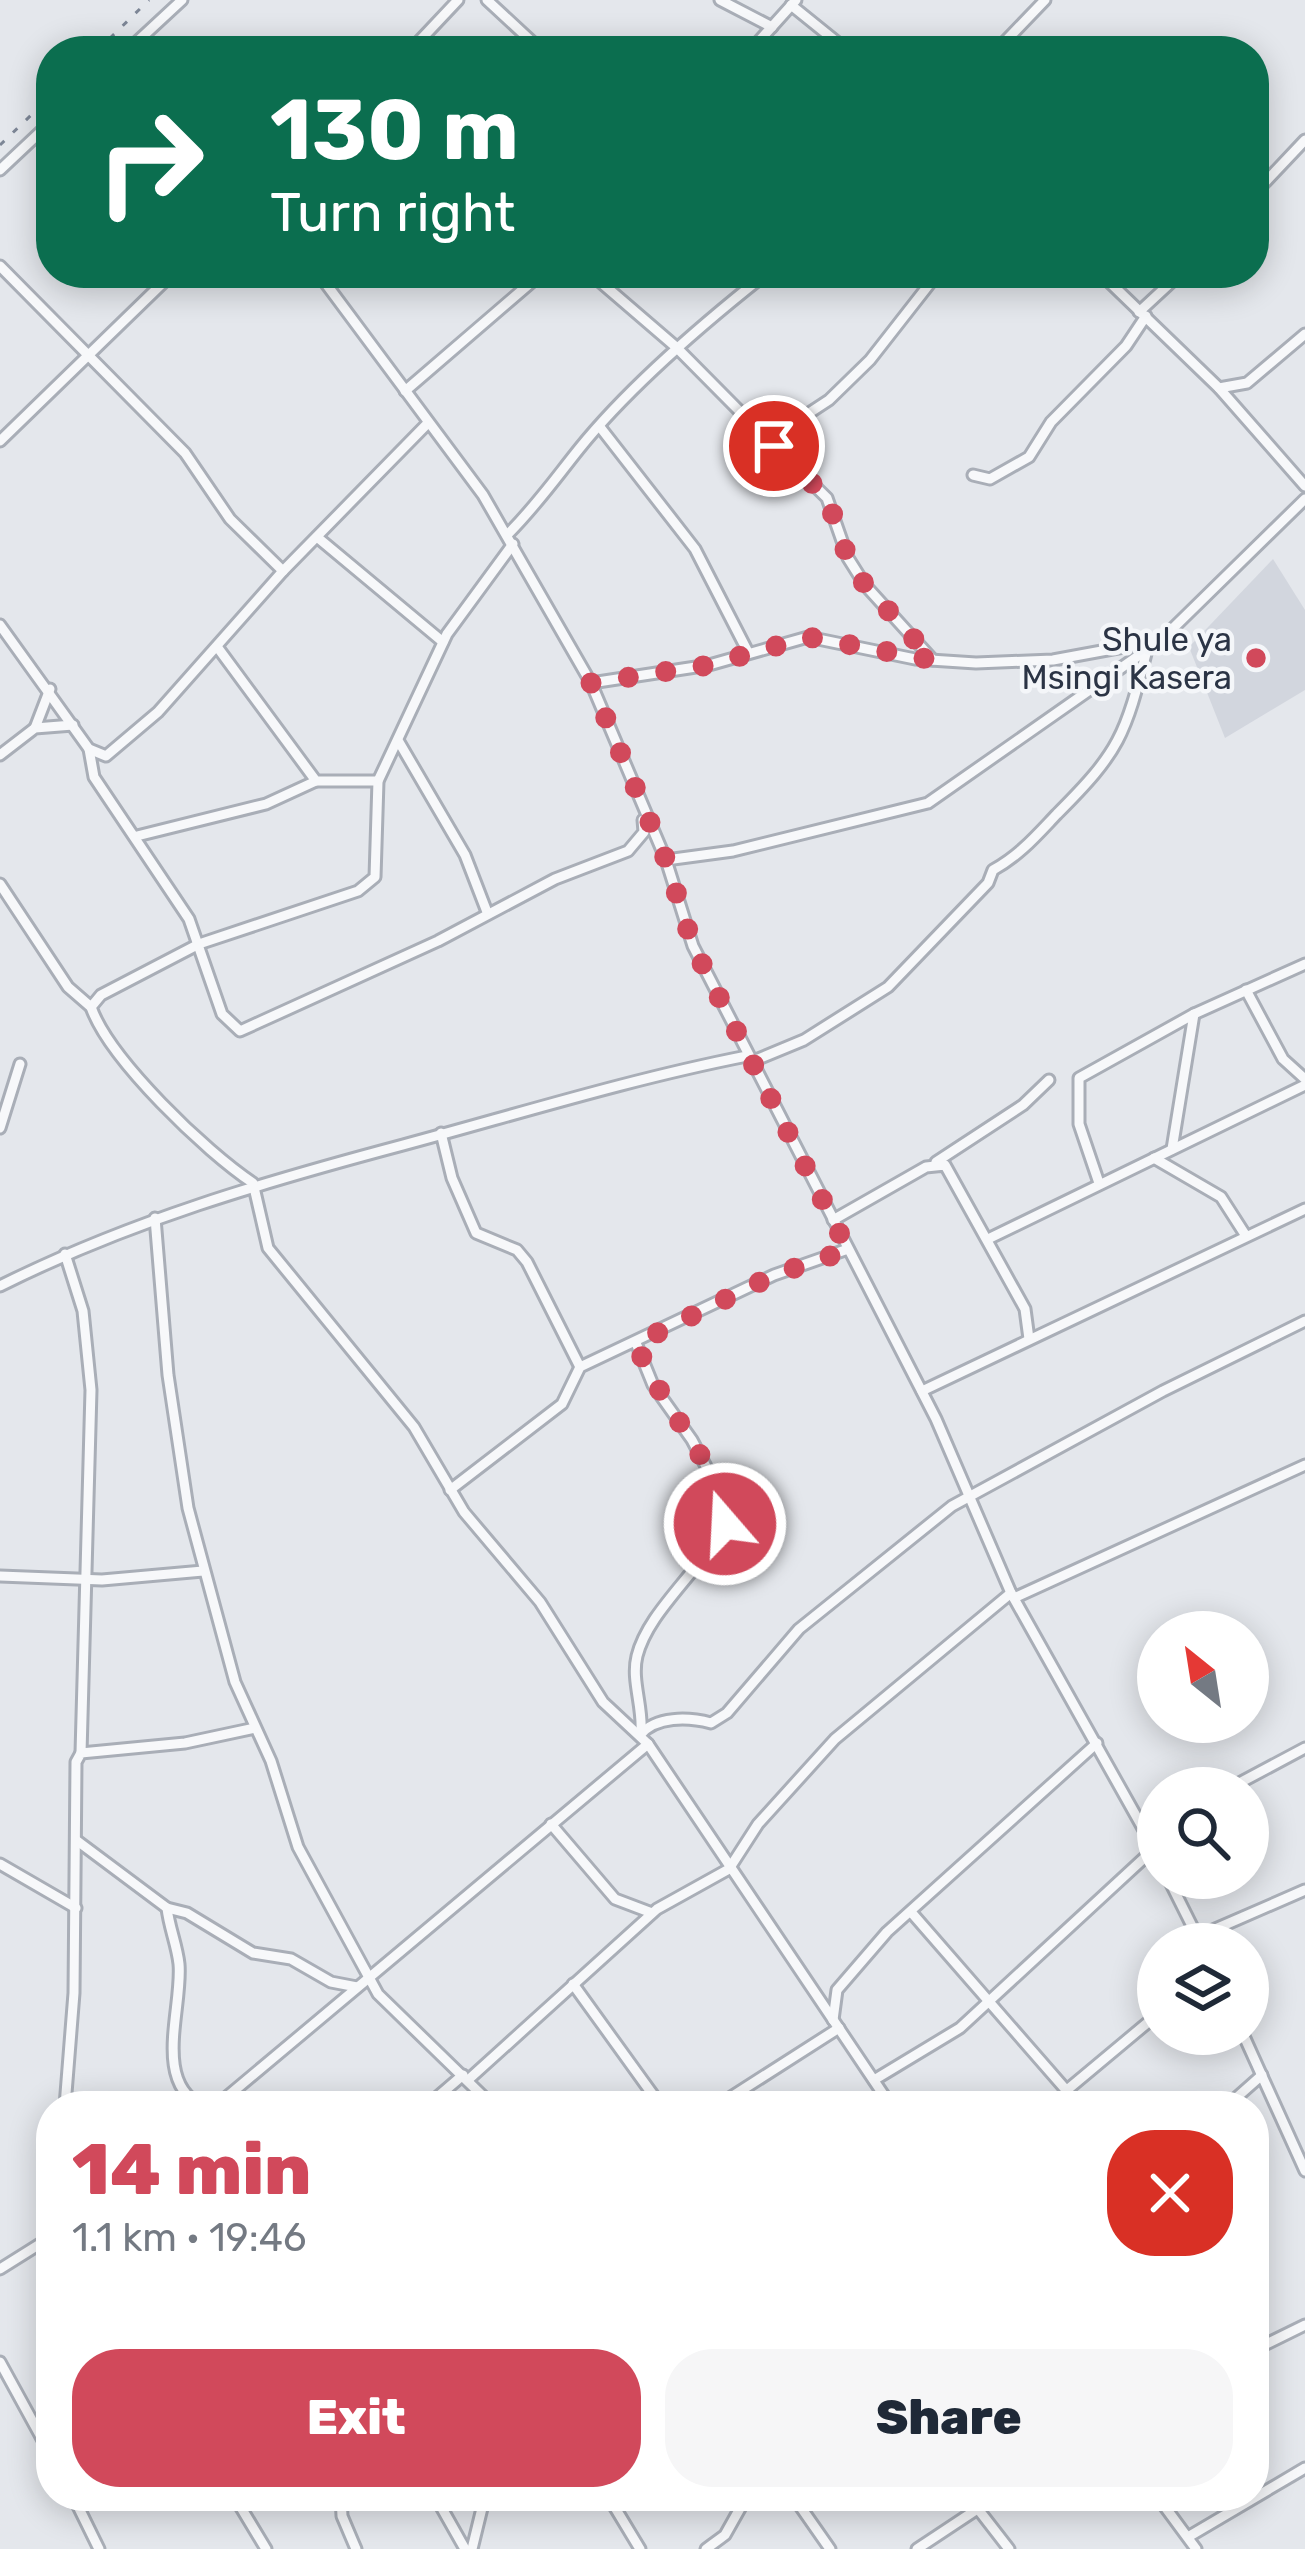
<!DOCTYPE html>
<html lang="en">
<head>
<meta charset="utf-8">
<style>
  :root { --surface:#fff; --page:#f6f6f7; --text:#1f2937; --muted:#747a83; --accent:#d1495b }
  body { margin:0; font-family:Rubik,sans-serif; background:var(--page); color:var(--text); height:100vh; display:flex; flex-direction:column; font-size:45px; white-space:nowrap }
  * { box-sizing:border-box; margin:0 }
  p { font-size:39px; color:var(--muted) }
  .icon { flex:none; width:66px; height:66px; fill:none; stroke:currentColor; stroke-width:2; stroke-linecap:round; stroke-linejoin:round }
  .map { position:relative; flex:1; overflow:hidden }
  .drawer { position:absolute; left:36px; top:2091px; width:1233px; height:420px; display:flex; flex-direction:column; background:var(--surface); border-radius:48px; box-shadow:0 6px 30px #0003 }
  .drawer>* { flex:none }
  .banner { position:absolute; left:36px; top:36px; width:1233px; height:252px; border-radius:48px; box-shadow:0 6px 30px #0003; background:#0b6e4f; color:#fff; overflow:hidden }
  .needle { width:78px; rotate:330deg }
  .tools { position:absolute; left:1137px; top:1611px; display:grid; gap:24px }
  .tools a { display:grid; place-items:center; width:132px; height:132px; border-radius:50%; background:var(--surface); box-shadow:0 6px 30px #0003; font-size:60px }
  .pin { position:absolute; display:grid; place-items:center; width:102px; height:102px; color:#fff; margin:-51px; border:6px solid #fff; border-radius:50%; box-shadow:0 3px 12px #0007 }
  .me { position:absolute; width:132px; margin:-66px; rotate:341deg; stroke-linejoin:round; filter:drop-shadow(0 0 9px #0008) }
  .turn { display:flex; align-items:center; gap:42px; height:252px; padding:0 36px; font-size:54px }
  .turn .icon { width:156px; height:156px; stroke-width:2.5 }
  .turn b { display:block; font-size:84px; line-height:102px }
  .round { display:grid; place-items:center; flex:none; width:126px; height:126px; border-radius:48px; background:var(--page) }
  .head { display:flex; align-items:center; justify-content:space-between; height:204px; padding:0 36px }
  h1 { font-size:72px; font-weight:800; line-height:90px; color:var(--accent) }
  .action { display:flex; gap:24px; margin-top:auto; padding:24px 36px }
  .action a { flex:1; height:138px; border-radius:48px; background:var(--accent); color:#fff; font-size:48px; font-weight:800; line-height:138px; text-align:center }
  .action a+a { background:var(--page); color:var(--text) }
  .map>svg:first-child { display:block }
  .built { fill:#d2d6de }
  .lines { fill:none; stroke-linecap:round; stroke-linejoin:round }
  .minor-casing { stroke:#a9aeb7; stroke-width:15 }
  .minor { stroke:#f7f8fa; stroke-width:9 }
  .rail { stroke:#7d8696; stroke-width:3; stroke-dasharray:6 12; stroke-linecap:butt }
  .route { stroke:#d1495b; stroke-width:21; stroke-dasharray:0 37.8 }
  .poi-dot { fill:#d1495b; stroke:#f4f6f9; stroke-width:4.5 }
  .labels { text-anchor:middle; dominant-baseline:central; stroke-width:9; stroke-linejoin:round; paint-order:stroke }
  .poi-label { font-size:33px; fill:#2b3445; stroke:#f4f6f9; text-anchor:end }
</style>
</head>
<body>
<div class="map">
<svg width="1305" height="2549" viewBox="0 0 1305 2549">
  <rect width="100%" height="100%" fill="#e4e7ec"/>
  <polygon class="built" points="1273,559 1305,610 1305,690 1225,738 1189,647"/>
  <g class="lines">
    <defs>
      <g id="minor">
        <polyline points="487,0 542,51"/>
        <polyline points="720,0 772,27"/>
        <polyline points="791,5 848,51"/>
        <polyline points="127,51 182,0"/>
        <polyline points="410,51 458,0"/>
        <polyline points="750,51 796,0"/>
        <polyline points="996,51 1045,0"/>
        <polyline points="0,170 51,122"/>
        <polyline points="1254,194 1305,140"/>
        <polyline points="0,266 185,453 230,519 283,571"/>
        <polyline points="318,273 483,495 591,683 666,860 693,946 936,1419 1011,1593 1158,1855"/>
        <polyline points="590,273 676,347 768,440 829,400 870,360 938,273"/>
        <polyline points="1100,273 1219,388 1305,486"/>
        <polyline points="329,285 343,273"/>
        <polyline points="1139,312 1181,273"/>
        <polyline points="1219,388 1247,383 1305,334"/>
        <polyline points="405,391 542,273"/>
        <polyline points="600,427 695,549 748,652"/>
        <polyline points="768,440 827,498 848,558 865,585 933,660"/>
        <polyline points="0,441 173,273"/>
        <polyline points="973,475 990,479 1029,457 1051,422 1126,346 1146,316"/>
        <path d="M508,534C536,506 555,479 579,449C628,388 705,322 767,273"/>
        <polyline points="317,537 443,642"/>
        <path d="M513,544L447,634L378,781L375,877L358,891L199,944L101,995L91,1007C109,1059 206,1152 253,1183L268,1248L414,1427L464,1512L540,1602L603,1702L648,1744L891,2106"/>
        <polyline points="0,625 89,749 106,756 158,712 283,571 427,424"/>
        <polyline points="218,648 316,781 378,781"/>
        <polyline points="591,683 709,665 808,637 915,659 976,663 1053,660 1156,641"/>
        <polyline points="35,728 50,689"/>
        <polyline points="399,742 465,855 487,912"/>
        <polyline points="89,749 94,777 189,919 222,1014 240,1031 438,941 555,879 628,851 644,832 643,820"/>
        <polyline points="0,755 35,728 73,725"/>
        <polyline points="137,836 266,804 316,781"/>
        <polyline points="666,860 733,851 928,803 1161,640 1305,499"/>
        <polyline points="0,884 68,987 91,1007"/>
        <polyline points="1246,990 1283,1059 1305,1079"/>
        <path d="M751,1062L804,1040L888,987L988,883L993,870C1020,855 1036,836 1057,814C1120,751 1125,736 1147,650"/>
        <polyline points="0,1128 20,1064"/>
        <polyline points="441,1133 452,1178 476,1233 517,1250 527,1262 580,1367"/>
        <polyline points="1172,1149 1194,1014"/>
        <polyline points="1154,1158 1221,1197 1246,1236"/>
        <polyline points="936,1162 1023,1105 1049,1080"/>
        <polyline points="1099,1183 1079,1124 1079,1078 1194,1014 1305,964"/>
        <polyline points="155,1218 168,1375 188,1508 235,1682 271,1761 298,1847 378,1994 493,2106"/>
        <polyline points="833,1220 926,1167 945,1165 1025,1309 1029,1339"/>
        <polyline points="988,1239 1305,1085"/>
        <polyline points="65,1254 83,1311 91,1390 81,1753"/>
        <path d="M0,1286C130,1221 264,1182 403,1145C518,1114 630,1079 747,1056"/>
        <path d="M636,1343L653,1385L692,1440L729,1510C712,1564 650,1605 637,1656C631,1680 643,1706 641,1732"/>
        <polyline points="922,1391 1305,1209"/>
        <polyline points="450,1490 562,1404 580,1367 774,1275 848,1249"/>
        <polyline points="0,1576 102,1580 203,1571"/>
        <polyline points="1014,1598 1305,1465"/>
        <path d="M640,1735C656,1716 688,1717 711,1723L727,1713L799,1629L952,1506L1163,1391L1305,1321"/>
        <polyline points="1230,1788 1305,1748"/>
        <polyline points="551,1824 615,1899 652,1913"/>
        <polyline points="76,1840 167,1908 187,1913 253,1953 291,1959 331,1982 357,1987"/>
        <polyline points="0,1864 76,1908"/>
        <polyline points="1168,1878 1201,1944"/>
        <path d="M167,1908C169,1927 177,1945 179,1964C183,2007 152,2082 202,2106"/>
        <polyline points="911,1912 1080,2106"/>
        <polyline points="1197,1937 1305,1890"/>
        <polyline points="573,1984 661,2106"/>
        <polyline points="833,2020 837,1990 887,1932 1097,1743"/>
        <polyline points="1243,2034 1305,2171"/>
        <polyline points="468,2080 657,1909 729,1869 758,1824 835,1739 1011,1593"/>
        <polyline points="874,2080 960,2028 1155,1848"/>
        <polyline points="1067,2090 1158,2014"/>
        <polyline points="65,2106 74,1993 76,1762 81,1753 185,1743 255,1728"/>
        <polyline points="216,2106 648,1744"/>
        <polyline points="427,2106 463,2075"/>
        <polyline points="717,2106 839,2028"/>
        <polyline points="1227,2106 1262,2075"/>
        <polyline points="0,2269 51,2237"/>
        <polyline points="1254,2350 1305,2325"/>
        <polyline points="0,2362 51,2455"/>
        <polyline points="73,2496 99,2549"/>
        <polyline points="234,2496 266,2549"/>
        <polyline points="341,2496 342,2516 356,2549"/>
        <polyline points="435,2496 465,2549"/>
        <polyline points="608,2496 640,2549"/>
        <polyline points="793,2496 830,2549"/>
        <polyline points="1157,2496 1196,2549"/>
        <polyline points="978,2509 1009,2549"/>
        <polyline points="1188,2537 1305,2468"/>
        <polyline points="472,2549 485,2496"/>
        <polyline points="706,2549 725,2535 747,2496"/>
        <polyline points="917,2549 997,2496"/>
      </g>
    </defs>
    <use href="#minor" class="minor-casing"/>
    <use href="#minor" class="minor"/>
    <g class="rail">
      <polyline points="97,51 149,0"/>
      <polyline points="0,145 51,96"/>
    </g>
  </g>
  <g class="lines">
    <path class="route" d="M725,1524C736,1488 649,1391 637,1343L774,1275L848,1250L693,946L666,860L591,683L709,665L808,637L933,660L865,585L848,558L827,498L774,446"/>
  </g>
  <circle class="poi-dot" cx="1256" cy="658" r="12"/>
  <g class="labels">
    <g class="poi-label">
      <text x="1232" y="639">Shule ya<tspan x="1232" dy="38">Msingi Kasera</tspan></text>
    </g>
  </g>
</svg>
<div class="tools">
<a><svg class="needle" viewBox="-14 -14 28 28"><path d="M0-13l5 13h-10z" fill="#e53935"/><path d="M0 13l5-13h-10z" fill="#747a83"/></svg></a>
<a><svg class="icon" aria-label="search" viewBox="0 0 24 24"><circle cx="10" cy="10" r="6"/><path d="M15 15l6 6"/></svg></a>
<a><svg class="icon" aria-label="layers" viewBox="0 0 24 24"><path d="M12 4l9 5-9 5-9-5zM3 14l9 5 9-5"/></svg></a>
</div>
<div class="pin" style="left:774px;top:446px;background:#d93025"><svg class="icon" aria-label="arrive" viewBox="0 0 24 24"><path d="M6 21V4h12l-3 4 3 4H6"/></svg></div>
<svg class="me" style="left:725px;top:1524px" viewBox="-20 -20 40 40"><circle r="17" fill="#d1495b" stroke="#fff" stroke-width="3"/><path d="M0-11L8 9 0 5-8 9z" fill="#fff"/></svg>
<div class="banner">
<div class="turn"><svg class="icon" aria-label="right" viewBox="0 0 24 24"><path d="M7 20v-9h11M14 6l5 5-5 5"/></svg><div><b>130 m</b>Turn right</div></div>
</div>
<section class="drawer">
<div class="head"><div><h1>14 min</h1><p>1.1 km · 19:46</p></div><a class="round" style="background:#d93025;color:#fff"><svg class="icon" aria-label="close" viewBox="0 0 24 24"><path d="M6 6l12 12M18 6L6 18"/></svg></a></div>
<div class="action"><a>Exit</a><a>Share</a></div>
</section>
</div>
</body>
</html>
